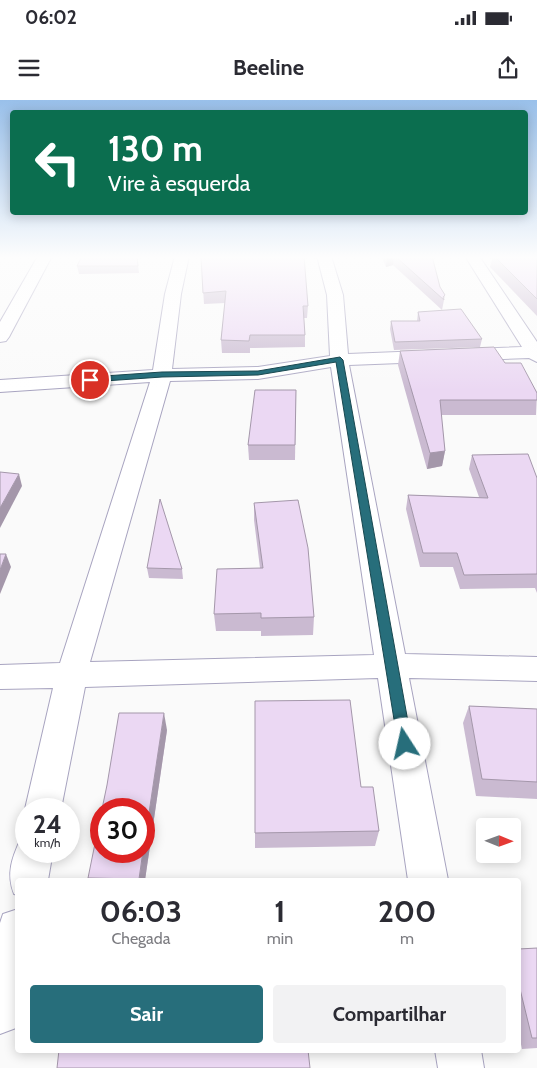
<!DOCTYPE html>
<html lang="pt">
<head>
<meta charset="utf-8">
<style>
  :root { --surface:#fff; --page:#f2f2f3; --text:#2b2b33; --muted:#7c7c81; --accent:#276e7b }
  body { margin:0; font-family:Cabin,sans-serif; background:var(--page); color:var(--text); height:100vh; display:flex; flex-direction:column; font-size:19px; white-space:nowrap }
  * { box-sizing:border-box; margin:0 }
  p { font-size:16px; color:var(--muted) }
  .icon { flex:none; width:28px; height:28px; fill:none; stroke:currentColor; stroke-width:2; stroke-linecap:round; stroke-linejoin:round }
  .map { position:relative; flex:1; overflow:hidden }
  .details { position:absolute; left:15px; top:778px; width:506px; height:175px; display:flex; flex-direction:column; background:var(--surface); border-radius:5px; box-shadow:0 2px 12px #0003 }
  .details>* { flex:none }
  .hud { position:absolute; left:10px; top:10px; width:518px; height:105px; border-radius:5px; box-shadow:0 2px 12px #0003; background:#0b6e4f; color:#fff; overflow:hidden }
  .needle { width:32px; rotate:91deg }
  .tools { position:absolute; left:476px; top:718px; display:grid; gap:10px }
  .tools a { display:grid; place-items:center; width:45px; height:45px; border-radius:5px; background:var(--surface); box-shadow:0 2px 12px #0003; font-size:25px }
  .speed { position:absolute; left:15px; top:698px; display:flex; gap:10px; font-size:25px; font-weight:700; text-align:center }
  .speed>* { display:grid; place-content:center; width:65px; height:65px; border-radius:50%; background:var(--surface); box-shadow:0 2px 12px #0003; line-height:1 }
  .speed small { font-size:12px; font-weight:400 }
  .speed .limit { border:8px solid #d22; background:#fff; color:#111 }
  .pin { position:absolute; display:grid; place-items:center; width:42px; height:42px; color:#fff; margin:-21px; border:2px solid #fff; border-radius:50%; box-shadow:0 1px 5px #0007 }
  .me { position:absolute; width:55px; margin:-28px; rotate:350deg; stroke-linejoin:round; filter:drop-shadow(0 0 4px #0008) }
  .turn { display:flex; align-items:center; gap:18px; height:105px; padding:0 15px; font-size:22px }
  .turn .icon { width:65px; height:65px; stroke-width:2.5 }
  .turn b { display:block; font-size:35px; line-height:42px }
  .eta { display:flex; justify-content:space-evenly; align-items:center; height:85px; text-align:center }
  .eta b { font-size:30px; font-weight:700; line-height:35px }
  .button { display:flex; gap:10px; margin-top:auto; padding:10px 15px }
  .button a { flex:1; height:58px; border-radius:5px; background:var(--accent); color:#fff; font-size:20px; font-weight:700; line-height:58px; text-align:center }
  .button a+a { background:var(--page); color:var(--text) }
  .status { display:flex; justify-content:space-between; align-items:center; height:35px; padding:0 25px; background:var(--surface); direction:ltr }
  .status svg { height:14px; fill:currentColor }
  header { display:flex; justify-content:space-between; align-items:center; height:65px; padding:0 15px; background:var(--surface); font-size:22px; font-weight:700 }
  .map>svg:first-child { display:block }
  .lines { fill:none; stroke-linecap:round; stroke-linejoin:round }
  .minor-casing { stroke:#a8a4c0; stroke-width:2 }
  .minor { fill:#fff; fill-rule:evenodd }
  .wall { fill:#cabad1 }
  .shaded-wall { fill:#a497aa }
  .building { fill:#ebd8f3; stroke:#a497aa }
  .route { fill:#276e7b; stroke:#194850 }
</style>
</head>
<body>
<div class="status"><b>06:02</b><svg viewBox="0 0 49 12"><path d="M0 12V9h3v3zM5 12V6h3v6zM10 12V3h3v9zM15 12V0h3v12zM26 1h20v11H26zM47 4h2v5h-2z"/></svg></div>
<header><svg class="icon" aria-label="menu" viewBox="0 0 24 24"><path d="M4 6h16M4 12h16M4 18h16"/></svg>Beeline<svg class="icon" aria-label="share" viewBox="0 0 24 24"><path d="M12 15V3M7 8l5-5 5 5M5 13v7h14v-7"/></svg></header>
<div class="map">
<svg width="537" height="968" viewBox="0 0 537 968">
  <rect width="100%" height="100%" fill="#fafafa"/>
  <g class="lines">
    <defs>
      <g id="minor">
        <polygon points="38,156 52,156 9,237 6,241 0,242 0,222"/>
        <path d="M175,156H189L181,194L172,269L258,267L330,256L327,195L317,156H331L343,195L348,254L522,247L465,156H479L537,242V262L529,258L349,265L405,554L537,557V581L409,578L448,780H408L378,578L85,587L61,709H26V712L25,709L53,588L0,589V565L60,563L150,282L0,292V280L153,270L165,194ZM331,267L374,555L90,562L170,281L258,279Z"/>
        <path d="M26,736V751H53L48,780H18V795L14,794C6,773 12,758 21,738Z"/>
        <polygon points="18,809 18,924 16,928 0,934 0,823 3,814"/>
        <polygon points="435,950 481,950 484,968 438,968"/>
      </g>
    </defs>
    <use href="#minor" class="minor-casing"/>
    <use href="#minor" class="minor"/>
  </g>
  <g class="wall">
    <polygon points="137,156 139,173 79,174 77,166"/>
    <polygon points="201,156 308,206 307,218 304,218 305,235 305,247 250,248 250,253 222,253 221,240 225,203 204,204"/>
    <polygon points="381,156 432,156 440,187 445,195 442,210 393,165 386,167"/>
    <polygon points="493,156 537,156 537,216 490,167"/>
    <polygon points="418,212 482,239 480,247 394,250 390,229 391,221 417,221"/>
    <polygon points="400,251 505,263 537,293 536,315 441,315 445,351 442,366 427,369 398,265"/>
    <polygon points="296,290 295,360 249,360 248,345"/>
    <polygon points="472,355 537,378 537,493 535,488 460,489 453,467 420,467 406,409 408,395 479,397 469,369"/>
    <polygon points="254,403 314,517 313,535 261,536 261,531 216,531 214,514 260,468 254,420"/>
    <polygon points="147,468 182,469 183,479 149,478"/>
    <polygon points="469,606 537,609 537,699 476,696 463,623"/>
    <polygon points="167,630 145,780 89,780 88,778"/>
    <polygon points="361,687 379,731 375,746 255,748 255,733"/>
    <polygon points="537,848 537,948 522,949 519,935 519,849"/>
  </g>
  <g class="shaded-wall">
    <polygon points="394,156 393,165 386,167 387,158"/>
    <polygon points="445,351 442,366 427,369 430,353"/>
    <polygon points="19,374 22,386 0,428 0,408"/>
    <polygon points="6,454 11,467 0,494 0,470"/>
    <polygon points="164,613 167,630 145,780 139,780"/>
  </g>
  <g class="building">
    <polygon points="82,156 137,156 138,166 77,166"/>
    <polygon points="201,156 304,156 308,206 303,206 305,235 250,235 249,241 221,240 226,191 203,193"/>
    <polygon points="395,156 432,156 440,187 445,195 443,197 444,200"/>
    <polygon points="494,156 537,156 537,199"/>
    <polygon points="461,209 482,239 395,242 391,221 420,221 418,212"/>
    <polygon points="494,247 505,263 521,263 537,293 537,300 440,300 445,351 430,353 400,251"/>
    <polygon points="255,290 296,290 295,345 248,345"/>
    <polygon points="528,354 537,378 537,474 464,475 457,453 423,453 408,395 488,398 472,355"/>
    <polygon points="0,372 19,374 0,408"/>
    <polygon points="160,399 182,469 147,468"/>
    <polygon points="298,400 308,448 314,517 261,518 261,513 214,514 217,469 263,468 254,403"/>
    <polygon points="0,454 6,454 0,470"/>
    <polygon points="350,600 361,687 373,687 379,731 255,733 255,601"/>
    <polygon points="469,606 537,609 537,682 482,679"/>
    <polygon points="119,613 164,613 144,746 144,709 102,709 107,685"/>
    <polygon points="101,714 101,751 143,751 139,779 88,778"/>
    <polygon points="537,848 537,938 532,938 519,885 519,849"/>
    <polygon points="59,950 308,950 310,968 57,968"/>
  </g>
  <linearGradient id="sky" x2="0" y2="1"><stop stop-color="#99c0ea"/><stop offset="0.54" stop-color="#fdfdfd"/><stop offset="1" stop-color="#fdfdfd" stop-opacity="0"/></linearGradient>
  <rect width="537" height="291" fill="url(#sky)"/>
  <polygon class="route" points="340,257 343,260 412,644 410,648 405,650 400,648 398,644 336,262 258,275 162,277 90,282 86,280 90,277 162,272 258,271"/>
</svg>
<div class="tools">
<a><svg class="needle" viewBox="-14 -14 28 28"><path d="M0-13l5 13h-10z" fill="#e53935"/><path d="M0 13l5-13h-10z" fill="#7c7c81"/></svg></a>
</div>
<div class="speed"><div>24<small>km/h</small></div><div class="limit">30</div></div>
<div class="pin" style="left:90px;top:280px;background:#d93025"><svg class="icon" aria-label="arrive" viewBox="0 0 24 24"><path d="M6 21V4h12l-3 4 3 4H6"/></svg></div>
<svg class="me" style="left:405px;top:644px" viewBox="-20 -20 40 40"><circle r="19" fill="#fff"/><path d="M0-13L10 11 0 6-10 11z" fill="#276e7b"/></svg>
<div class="hud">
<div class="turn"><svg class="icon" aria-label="left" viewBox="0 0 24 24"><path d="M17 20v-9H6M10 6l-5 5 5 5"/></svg><div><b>130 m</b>Vire à esquerda</div></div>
</div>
<section class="details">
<div class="eta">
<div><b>06:03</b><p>Chegada</p></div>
<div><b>1</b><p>min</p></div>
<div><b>200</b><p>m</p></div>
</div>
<div class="button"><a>Sair</a><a>Compartilhar</a></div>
</section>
</div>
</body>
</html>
